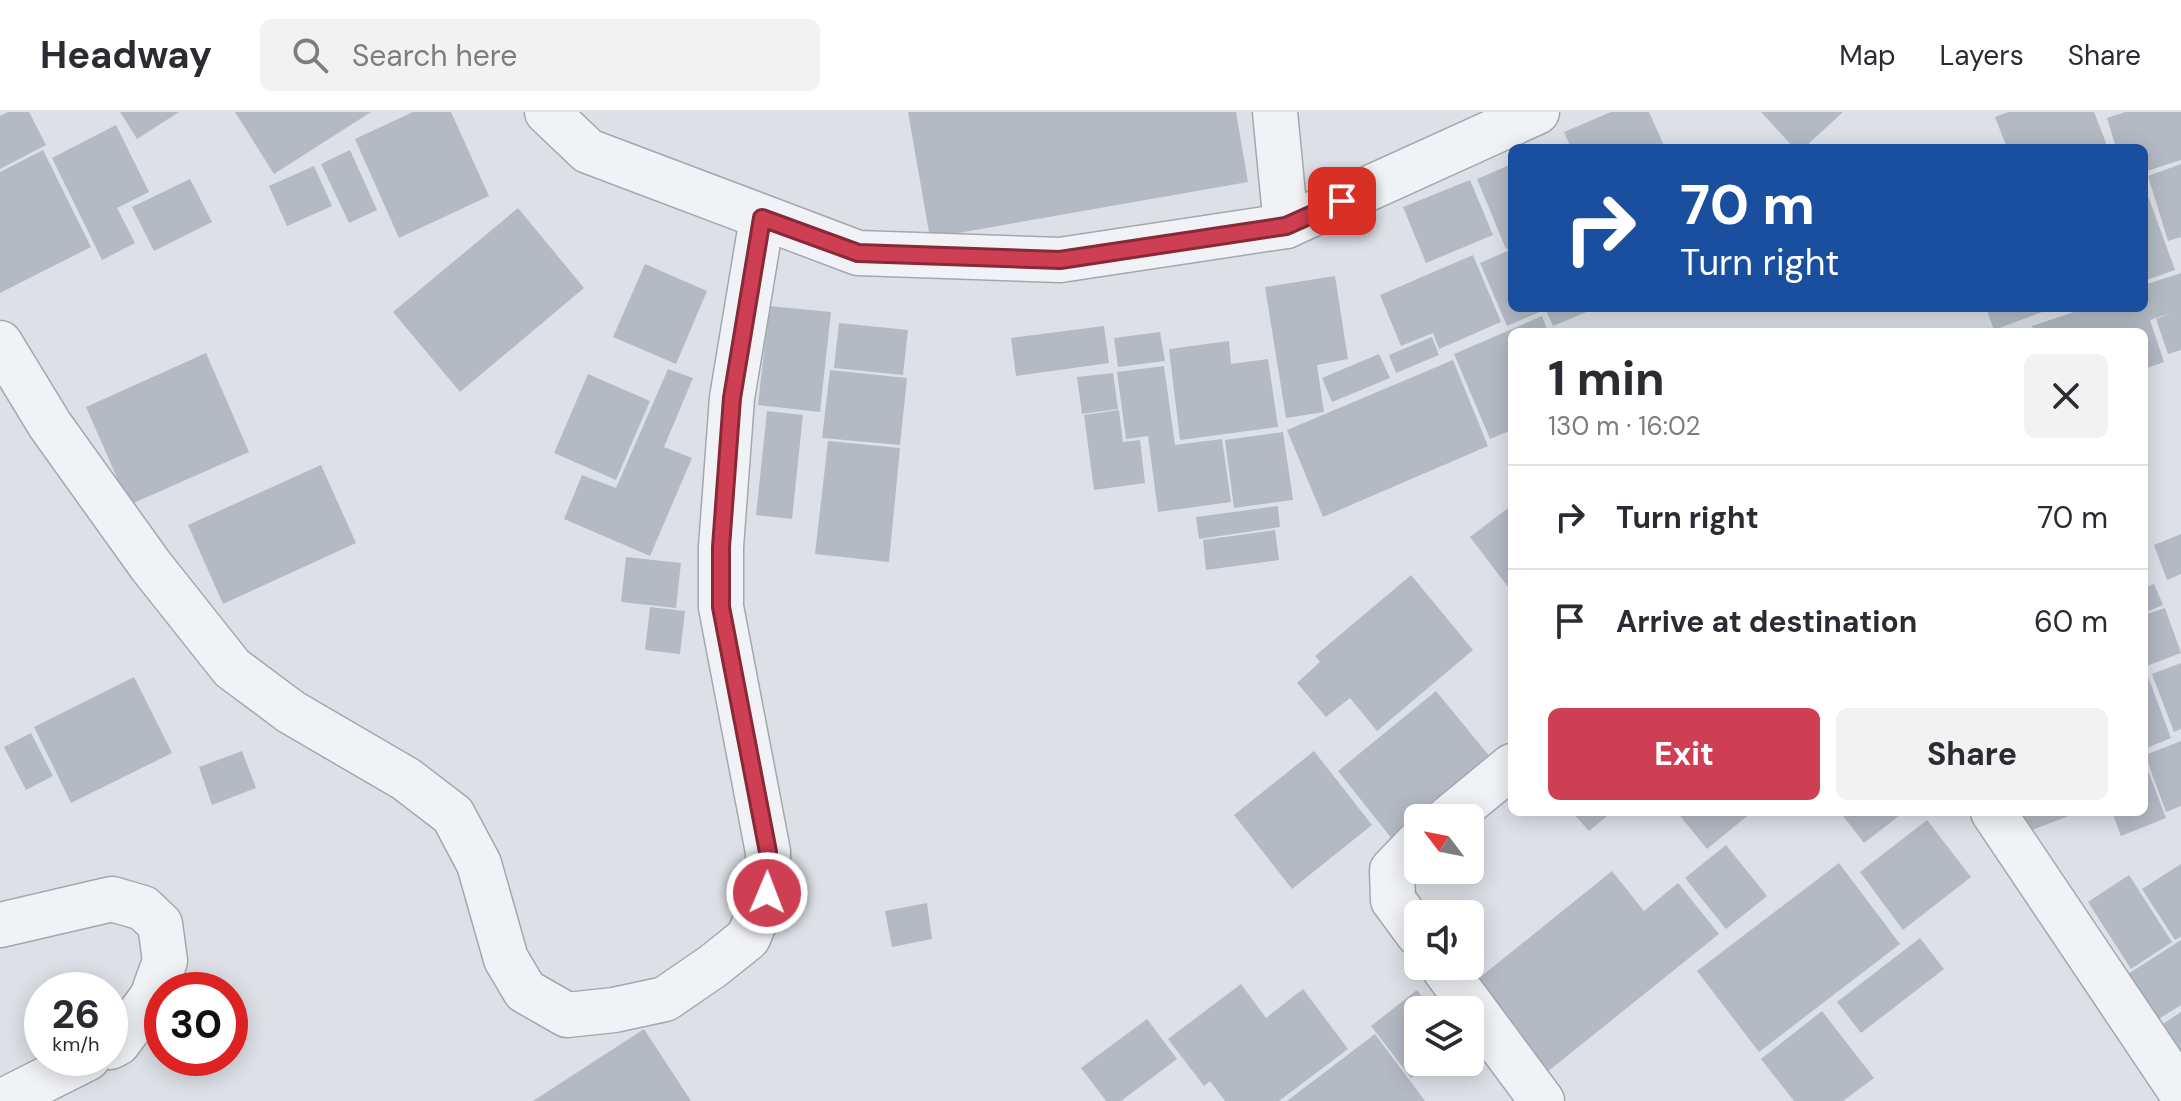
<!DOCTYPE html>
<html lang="en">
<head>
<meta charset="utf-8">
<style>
  :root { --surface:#fff; --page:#f2f2f3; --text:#2b2b33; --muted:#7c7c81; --line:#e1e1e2; --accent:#cf3f53 }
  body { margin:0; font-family:"DM Sans",sans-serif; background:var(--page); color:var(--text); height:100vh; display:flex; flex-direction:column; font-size:30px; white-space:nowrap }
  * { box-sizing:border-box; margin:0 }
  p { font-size:26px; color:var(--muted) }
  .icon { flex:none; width:44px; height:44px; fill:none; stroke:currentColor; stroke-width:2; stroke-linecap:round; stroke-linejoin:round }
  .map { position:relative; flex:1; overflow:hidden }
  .side { position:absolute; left:1508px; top:216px; width:640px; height:488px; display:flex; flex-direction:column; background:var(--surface); border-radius:12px; box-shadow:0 4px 20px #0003 }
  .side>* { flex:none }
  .top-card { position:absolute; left:1508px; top:32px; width:640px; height:168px; border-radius:12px; box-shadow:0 4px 20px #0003; background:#1a4fa0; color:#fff; overflow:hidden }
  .needle { width:52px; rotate:302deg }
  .tools { position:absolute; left:1404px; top:692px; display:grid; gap:16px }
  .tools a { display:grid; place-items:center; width:80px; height:80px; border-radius:12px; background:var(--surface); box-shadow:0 4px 20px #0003; font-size:40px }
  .speed { position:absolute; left:24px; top:860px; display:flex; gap:16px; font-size:40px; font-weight:700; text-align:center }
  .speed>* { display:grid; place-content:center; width:104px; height:104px; border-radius:50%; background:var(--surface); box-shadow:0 4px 20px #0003; line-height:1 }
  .speed small { font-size:20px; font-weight:400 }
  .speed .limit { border:12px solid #d22; background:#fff; color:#111 }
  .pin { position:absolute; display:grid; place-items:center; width:68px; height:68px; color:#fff; margin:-34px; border-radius:16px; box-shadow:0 4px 12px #0006 }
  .me { position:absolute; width:88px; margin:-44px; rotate:1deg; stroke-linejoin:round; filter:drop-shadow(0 0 6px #0008) }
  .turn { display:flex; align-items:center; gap:28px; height:168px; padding:0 40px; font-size:36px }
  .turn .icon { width:104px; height:104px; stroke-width:2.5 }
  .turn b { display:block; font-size:56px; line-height:68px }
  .round { display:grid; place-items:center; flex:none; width:84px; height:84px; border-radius:12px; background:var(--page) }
  .overview { display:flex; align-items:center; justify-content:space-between; height:136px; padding:0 40px }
  h1 { font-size:48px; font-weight:700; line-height:60px }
  .button { display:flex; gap:16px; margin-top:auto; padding:16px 40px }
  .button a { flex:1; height:92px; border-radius:12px; background:var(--accent); color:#fff; font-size:32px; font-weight:700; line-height:92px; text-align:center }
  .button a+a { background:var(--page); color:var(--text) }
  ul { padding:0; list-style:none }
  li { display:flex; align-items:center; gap:24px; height:104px; padding:0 40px; border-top:2px solid var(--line) }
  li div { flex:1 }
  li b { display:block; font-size:30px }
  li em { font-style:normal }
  header { display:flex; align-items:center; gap:48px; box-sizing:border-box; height:112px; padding:0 40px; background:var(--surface); border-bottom:2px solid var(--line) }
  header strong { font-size:38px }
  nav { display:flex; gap:44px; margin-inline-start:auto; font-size:28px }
  .search { width:560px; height:72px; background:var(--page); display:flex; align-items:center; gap:20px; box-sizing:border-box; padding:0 28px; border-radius:12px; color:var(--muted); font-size:30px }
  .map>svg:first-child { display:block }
  .building { fill:#b4bac4 }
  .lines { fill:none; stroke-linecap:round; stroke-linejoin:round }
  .street-casing { stroke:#a2a8b1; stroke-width:47 }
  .street { stroke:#f0f2f6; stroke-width:44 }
  .route-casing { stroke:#872936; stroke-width:20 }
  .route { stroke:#cf3f53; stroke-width:14 }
</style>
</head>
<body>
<header>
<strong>Headway</strong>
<div class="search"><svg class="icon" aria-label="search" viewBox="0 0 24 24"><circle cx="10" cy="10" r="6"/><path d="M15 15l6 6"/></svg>Search here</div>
<nav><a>Map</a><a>Layers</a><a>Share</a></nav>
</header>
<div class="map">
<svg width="2181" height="989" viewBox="0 0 2181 989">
  <rect width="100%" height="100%" fill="#dde1e7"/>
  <g class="building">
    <polygon points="8,0 29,0 46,33 0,57 0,4"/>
    <polygon points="120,0 179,0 137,27"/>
    <polygon points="235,0 371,0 274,62"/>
    <polygon points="413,0 451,0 489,84 399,126 355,27"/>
    <polygon points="908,0 1236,0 1248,70 930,126"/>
    <polygon points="1611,0 1649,0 1665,36 1571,36 1564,20"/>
    <polygon points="1761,0 1843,0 1804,36 1794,36"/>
    <polygon points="2008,0 2094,0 2108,36 2007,36 1995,5"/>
    <polygon points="2125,0 2181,0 2181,48 2144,60 2144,36 2116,36 2107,6"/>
    <polygon points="116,13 149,80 117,96 135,131 102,148 52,46"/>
    <polygon points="43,38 91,135 0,181 0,60"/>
    <polygon points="350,38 377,98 349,111 321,52"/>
    <polygon points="1512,52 1512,135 1506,137 1477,67"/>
    <polygon points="2181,52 2181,125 2168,129 2148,64"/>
    <polygon points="314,54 332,94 287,114 269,74"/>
    <polygon points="190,67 212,110 154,139 132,95"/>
    <polygon points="1470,68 1493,123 1426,151 1403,95"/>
    <polygon points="2144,73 2175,158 2144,169"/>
    <polygon points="518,96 584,176 460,280 393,200"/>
    <polygon points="1512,137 1512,196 1543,196 1544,198 1507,214 1480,151"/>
    <polygon points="1473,143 1501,210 1439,237 1433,221 1401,234 1380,183"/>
    <polygon points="645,152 707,179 676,252 613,225"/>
    <polygon points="2181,161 2181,238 2168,242 2156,207 2171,201 2150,208 2164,250 2144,257 2144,220 2034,220 2032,214 2086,196 2144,196 2144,173"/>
    <polygon points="1335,164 1348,247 1317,253 1324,300 1286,306 1265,175"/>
    <polygon points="769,194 831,200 820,300 758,293"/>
    <polygon points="1545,196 1596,196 1553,214"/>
    <polygon points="1986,196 2053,196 1994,218"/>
    <polygon points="1542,204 1548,220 1512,220 1512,318 1490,327 1454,242"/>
    <polygon points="839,211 908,218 903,263 834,256"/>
    <polygon points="1104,214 1109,251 1016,264 1011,226"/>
    <polygon points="1160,220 1165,249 1118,255 1114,226"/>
    <polygon points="1432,225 1439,243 1396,261 1389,243"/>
    <polygon points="1229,229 1231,252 1268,247 1278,315 1180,328 1169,237"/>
    <polygon points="206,241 249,340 129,393 86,295"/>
    <polygon points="1379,242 1390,266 1332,290 1322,266"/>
    <polygon points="1453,248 1488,334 1323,405 1287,318"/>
    <polygon points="1164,254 1175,333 1222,327 1231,390 1158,400 1148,324 1126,327 1117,260"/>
    <polygon points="668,257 693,266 664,335 692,346 650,444 564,407 582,363 616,376"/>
    <polygon points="830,258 907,266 900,333 822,326"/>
    <polygon points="1113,261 1118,297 1082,302 1077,265"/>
    <polygon points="588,262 650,289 616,368 554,341"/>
    <polygon points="1119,298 1123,330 1140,328 1145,371 1094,378 1084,303"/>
    <polygon points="767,299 803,303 792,407 756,403"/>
    <polygon points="1283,320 1293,388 1234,396 1225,328"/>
    <polygon points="828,329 900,336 889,450 815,442"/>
    <polygon points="321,353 356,431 223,492 188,413"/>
    <polygon points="1512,393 1512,480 1470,425"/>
    <polygon points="1278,394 1280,415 1199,427 1196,405"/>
    <polygon points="1275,418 1279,448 1206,458 1203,428"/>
    <polygon points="2181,422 2181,462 2167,468 2154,433"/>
    <polygon points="626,445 681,451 676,496 621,490"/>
    <polygon points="1411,463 1473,538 1377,619 1350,586 1326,605 1297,571 1320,550 1315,544"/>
    <polygon points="2154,472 2163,493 2144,501 2144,476"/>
    <polygon points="650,495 685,499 680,542 645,538"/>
    <polygon points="2165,496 2181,541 2144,555 2144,503"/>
    <polygon points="2181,551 2181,617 2174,620 2152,562"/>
    <polygon points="2147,562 2171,626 2144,637 2144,564"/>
    <polygon points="134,565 172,641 71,691 34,615"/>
    <polygon points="1436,579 1491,646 1392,727 1338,659"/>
    <polygon points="31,621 53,664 26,678 4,635"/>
    <polygon points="2181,629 2181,694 2166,700 2145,643"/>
    <polygon points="242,639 256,676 212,693 199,655"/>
    <polygon points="1314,639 1372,713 1292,777 1234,703"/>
    <polygon points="2144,648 2166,706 2121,724 2112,700 2144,700"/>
    <polygon points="1572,700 1612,700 1589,719"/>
    <polygon points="1677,700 1752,700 1707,737"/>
    <polygon points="1840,700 1904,700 1864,731"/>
    <polygon points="2019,700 2079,700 2027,720"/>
    <polygon points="1927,708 1971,765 1903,818 1860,760"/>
    <polygon points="1726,733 1767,784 1726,817 1685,766"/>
    <polygon points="1839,751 1900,832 1759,940 1697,859"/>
    <polygon points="2181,752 2181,825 2175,828 2142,777"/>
    <polygon points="1612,759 1644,799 1678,771 1719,822 1541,965 1468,875"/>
    <polygon points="2129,763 2172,830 2131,857 2088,790"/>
    <polygon points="927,791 932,827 892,835 885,799"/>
    <polygon points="1920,826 1944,857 1861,921 1837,890"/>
    <polygon points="2181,828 2181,893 2154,910 2125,864"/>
    <polygon points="1241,872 1266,906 1303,877 1348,937 1279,989 1225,989 1210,969 1204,974 1168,927"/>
    <polygon points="1417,878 1432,898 1418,898 1418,950 1431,950 1411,966 1371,914"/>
    <polygon points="1822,899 1874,966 1843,989 1794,989 1761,947"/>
    <polygon points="2181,900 2181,958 2155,917"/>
    <polygon points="1147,907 1177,947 1121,989 1106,989 1081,956"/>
    <polygon points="644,917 691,989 533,989"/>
    <polygon points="1375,922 1425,989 1287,989"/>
  </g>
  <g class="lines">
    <defs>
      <g id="street">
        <polyline points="547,0 588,39 858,141 1060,148 1286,114 1537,0"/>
        <polyline points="1275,0 1286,114"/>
        <polyline points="0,231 50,313 151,454 232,556 291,600 406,667 453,703 479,752 506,847 525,879 567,903 614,898 665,887 713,854 748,826 767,781 768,740 721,495 721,435 732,286 762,106"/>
        <polyline points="1993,700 2181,980"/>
        <polyline points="1449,706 1512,654"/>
        <polyline points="1418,731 1392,758 1393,788 1418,822"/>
        <polyline points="0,813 112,787 143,796 160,812 165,849 152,885 118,931 110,935"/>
        <polyline points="1442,854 1542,989"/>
        <polyline points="3,989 88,946"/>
      </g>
    </defs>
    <use href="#street" class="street-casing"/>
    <use href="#street" class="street"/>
  </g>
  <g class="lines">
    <defs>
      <polyline id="route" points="767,781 768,740 721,495 721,435 732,286 762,106 858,141 1060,148 1286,114 1342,89"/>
    </defs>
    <use href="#route" class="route-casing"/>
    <use href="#route" class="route"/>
  </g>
</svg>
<div class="tools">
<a><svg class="needle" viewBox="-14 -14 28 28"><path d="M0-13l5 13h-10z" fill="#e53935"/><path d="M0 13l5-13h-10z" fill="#7c7c81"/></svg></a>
<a><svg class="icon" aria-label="sound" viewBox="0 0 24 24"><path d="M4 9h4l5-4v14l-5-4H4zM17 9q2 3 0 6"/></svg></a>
<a><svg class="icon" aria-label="layers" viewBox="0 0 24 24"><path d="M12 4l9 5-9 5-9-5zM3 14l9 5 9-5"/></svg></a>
</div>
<div class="speed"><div>26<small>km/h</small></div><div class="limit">30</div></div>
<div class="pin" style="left:1342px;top:89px;background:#d93025"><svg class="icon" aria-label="arrive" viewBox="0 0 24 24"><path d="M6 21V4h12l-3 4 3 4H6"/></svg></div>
<svg class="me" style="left:767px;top:781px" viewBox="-20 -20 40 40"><circle r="17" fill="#cf3f53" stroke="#fff" stroke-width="3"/><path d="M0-11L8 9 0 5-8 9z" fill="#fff"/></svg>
<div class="top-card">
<div class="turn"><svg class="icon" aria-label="right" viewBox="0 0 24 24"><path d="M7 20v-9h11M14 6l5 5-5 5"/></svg><div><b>70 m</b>Turn right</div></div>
</div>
<section class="side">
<div class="overview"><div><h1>1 min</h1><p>130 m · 16:02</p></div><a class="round"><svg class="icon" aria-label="close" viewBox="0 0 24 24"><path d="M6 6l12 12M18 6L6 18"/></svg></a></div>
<ul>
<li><svg class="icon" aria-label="right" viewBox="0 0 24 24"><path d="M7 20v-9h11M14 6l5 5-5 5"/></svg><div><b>Turn right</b></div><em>70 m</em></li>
<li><svg class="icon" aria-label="arrive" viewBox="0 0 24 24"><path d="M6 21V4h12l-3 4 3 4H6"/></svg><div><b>Arrive at destination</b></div><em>60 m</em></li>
</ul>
<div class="button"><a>Exit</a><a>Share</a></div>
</section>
</div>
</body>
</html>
